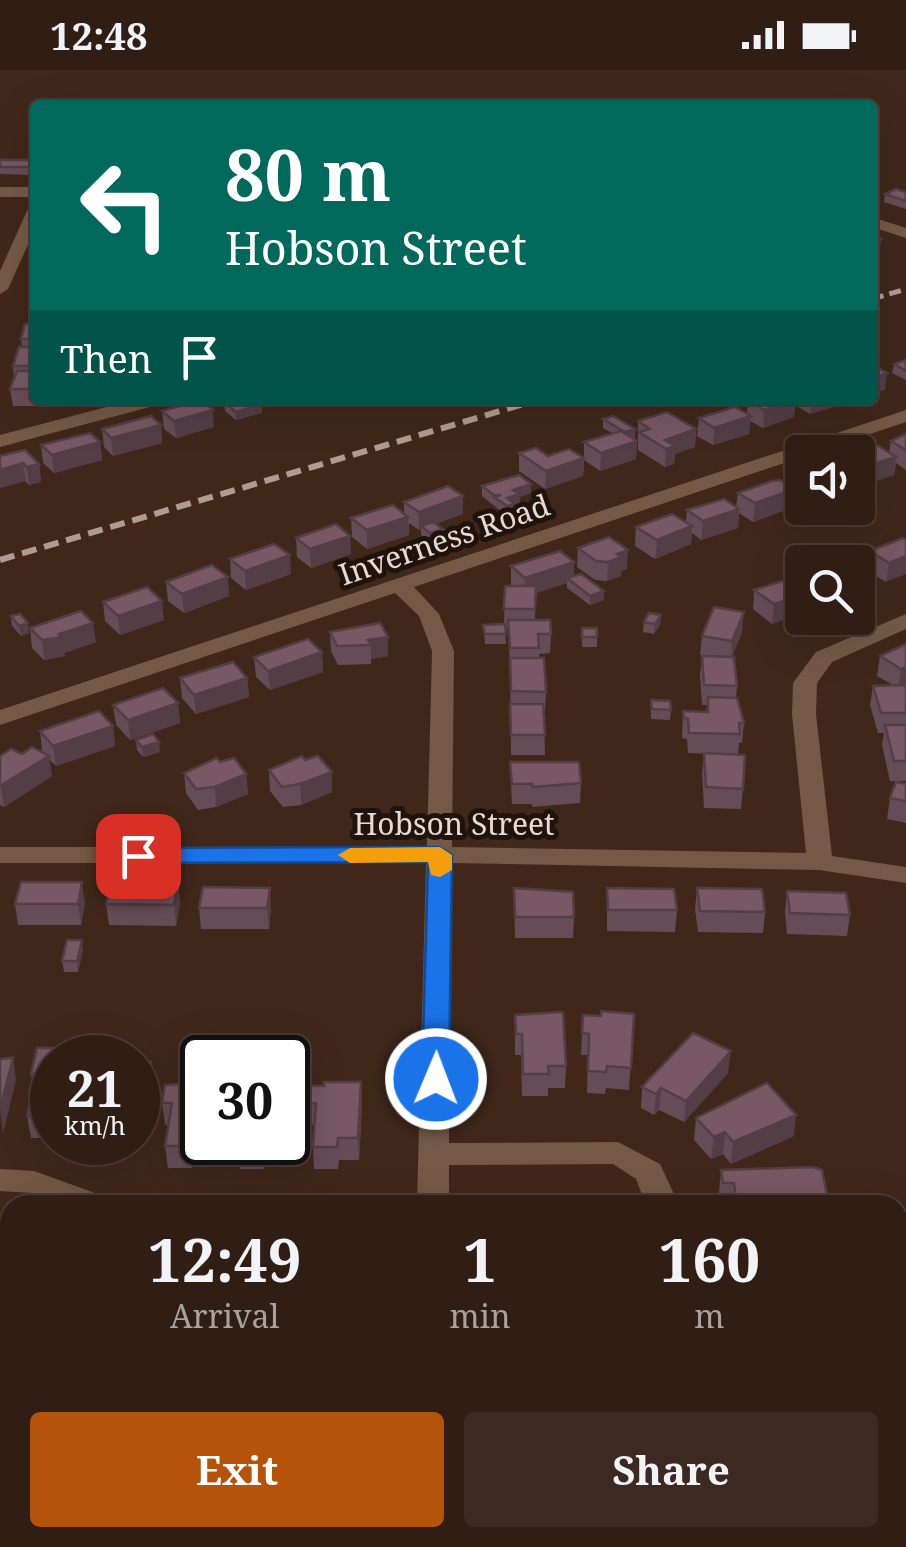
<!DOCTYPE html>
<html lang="en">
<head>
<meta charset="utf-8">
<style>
  :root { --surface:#301d14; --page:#3c2a22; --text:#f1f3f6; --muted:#a8a2a0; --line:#4b3b34; --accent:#b45309 }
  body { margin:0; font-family:"Noto Serif",serif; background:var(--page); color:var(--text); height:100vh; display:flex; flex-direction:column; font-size:38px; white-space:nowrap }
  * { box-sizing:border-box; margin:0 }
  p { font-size:32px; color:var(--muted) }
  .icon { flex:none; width:55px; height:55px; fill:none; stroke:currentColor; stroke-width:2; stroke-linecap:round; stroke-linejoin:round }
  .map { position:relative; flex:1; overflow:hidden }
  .details { position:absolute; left:0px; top:1125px; width:908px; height:352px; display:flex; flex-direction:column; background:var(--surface); border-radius:30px 30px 0 0; box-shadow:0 10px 40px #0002,0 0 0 2px var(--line) }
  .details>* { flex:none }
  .guide { position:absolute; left:30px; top:30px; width:848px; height:305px; border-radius:10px; box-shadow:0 10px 40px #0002,0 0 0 2px var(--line); background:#00695c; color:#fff; overflow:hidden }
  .buttons { position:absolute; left:785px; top:365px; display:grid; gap:20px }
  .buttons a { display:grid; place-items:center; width:90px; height:90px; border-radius:10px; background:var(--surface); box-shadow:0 10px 40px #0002,0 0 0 2px var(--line); font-size:50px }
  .speed { position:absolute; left:30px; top:965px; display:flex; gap:20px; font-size:50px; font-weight:700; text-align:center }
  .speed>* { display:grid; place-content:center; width:130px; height:130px; border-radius:50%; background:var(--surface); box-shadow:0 10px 40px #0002,0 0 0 2px var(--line); line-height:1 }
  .speed small { font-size:25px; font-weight:400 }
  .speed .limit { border:5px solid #111; border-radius:15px; background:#fff; color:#111 }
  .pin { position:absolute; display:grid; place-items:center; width:85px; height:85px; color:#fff; margin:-42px; border-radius:20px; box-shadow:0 5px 15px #0006 }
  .me { position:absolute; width:110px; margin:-55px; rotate:1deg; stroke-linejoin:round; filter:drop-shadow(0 0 8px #0008) }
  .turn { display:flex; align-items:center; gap:35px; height:210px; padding:0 30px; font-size:45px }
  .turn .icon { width:130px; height:130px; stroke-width:2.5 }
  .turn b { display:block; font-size:70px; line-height:85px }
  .then { display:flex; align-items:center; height:95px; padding:0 30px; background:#0003; gap:20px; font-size:38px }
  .eta { display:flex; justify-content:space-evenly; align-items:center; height:170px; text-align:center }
  .eta b { font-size:60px; font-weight:700; line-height:70px }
  .button { display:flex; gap:20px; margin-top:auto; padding:20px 30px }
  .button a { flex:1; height:115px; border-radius:10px; background:var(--accent); color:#fff; font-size:40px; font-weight:700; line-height:115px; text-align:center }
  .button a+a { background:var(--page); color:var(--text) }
  .status { display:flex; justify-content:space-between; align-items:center; height:70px; padding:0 50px; background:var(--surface); direction:ltr }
  .status svg { height:28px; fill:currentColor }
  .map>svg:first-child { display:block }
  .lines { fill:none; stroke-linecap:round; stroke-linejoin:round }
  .minor { fill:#745946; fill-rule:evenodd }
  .rail-far1 { stroke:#af9b91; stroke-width:5; stroke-dasharray:12 6; stroke-linecap:butt }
  .rail { stroke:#af9b91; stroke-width:6; stroke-dasharray:15 8; stroke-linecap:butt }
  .wall { fill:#664c56 }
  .shaded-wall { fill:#533e46 }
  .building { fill:#775864; stroke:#533e46; stroke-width:2.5 }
  .route { fill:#1a73e8; stroke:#114b97; stroke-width:2.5 }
  .slow { fill:#f59e0b }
  .labels { text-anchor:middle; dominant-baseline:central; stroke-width:10; stroke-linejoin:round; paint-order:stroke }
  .street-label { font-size:30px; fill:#ebd9d1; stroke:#1f130d }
</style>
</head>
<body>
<div class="status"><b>12:48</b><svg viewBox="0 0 49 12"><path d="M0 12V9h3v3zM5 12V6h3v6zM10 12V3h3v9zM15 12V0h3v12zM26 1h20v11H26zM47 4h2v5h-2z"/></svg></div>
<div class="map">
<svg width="906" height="1477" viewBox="0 0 906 1477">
  <rect width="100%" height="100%" fill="#40271a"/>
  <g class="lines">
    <g class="minor">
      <rect x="0" y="117" width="35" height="10"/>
      <polygon points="35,136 35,159 8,219 0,224 0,201 27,141"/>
      <polygon points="872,147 906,158 906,168 872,157"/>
      <polygon points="133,330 163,330 161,334 0,377 0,365"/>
      <polygon points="906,340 906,352 816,382 802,382 802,387 414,517 439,544 454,581 452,777 806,783 792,644 793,613 816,582 906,544 906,559 832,592 817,613 816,644 832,786 906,797 906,813 819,800 452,793 449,1073 618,1072 660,1094 673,1122 672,1135 640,1135 641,1122 636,1109 613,1094 449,1095 449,1135 417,1135 426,793 0,793 0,777 427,777 432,581 419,546 395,523 0,655 0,640"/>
      <polygon points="0,1099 34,1101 106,1127 111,1135 62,1135 32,1123 0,1121"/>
      <polygon points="10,1199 10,1225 0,1228 0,1202"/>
    </g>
    <polyline class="rail-far1" points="872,229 906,219"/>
    <polyline class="rail" points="0,490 537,330"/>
  </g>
  <g class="wall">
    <polygon points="0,90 35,90 33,105 0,104"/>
    <polygon points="906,122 906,139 884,132 885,124"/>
    <polygon points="35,237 35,330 39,330 37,336 13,336 10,319 14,308 13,296 22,277 21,269 33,254 32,244"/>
    <polygon points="906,290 906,310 892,303 894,294"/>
    <polygon points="751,330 848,330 847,333 810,344 795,335 794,347 763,358 750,351 749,364 713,375 697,366 699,348 747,344 748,331"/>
    <polygon points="224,332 262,334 262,343 236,350 225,341"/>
    <polygon points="162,341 214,357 176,368 164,359"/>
    <polygon points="603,349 635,368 633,368 637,371 636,389 600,401 584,390 583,406 545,419 519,401 519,383 584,388 584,372 612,363 603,358"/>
    <polygon points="638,351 696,359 695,377 675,384 674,394 665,397 638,380"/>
    <polygon points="161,355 162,373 113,386 104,377 102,359"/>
    <polygon points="906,364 906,400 896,393 894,405 861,416 858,414 858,421 857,382 889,383 891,371"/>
    <polygon points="100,372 102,390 54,403 43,393 41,375"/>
    <polygon points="0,386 39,394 41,412 29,415"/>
    <polygon points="802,404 802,429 795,424 797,406"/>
    <polygon points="482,416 531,423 520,427 520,433 515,435 515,443 507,446 482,426"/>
    <polygon points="795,419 793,437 753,452 739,443 738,458 701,470 692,463 691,474 655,489 635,476 636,457 686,452 687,440 736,437 738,423"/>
    <polygon points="404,432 463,444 436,454 443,459 443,469 430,473 421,465 421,460 419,460 409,453 409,465 367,479 352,467 351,448 404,443"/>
    <polygon points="350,466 351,484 311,498 297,487 296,468"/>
    <polygon points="903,468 886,512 873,504 870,519 868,496 870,481"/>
    <polygon points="578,478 627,499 621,501 621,506 607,511 595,510 577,497"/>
    <polygon points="230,489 291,504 246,520 231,508"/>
    <polygon points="574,492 574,506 604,530 590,535 567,518 567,513 536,523 535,550 551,564 550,583 539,584 546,622 545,641 544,641 545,685 511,685 510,597 508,558 505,558 506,574 485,574 483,555 504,554 505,516 511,516 511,496"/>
    <polygon points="166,512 229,526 184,543 168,531"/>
    <polygon points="802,515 802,543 772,554 753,539 754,520"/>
    <polygon points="103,532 164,550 120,565 105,551"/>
    <polygon points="661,545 660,555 654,564 643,562 644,552"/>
    <polygon points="11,546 29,563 21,566 12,556"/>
    <polygon points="30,558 96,572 64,583 65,586 44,590 32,578"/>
    <rect x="582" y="558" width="15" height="19"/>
    <polygon points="330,562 388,567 388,586 371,589 371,594 338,595 331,581"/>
    <polygon points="742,562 732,587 737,616 736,628 744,653 742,673 739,673 738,684 743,719 741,739 704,738 702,704 704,683 720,684 688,683 687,669 682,668 683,641 706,642 707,635 702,635 700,605 702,586 704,586 700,585 702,566"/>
    <polygon points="906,574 906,711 890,711 882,675 884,663 878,663 870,635 873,616 893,615 877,606 880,586"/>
    <polygon points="322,582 323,602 270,620 256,607 254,587"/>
    <polygon points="180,608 247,608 249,627 196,644 182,628"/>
    <polygon points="651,630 671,640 670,650 651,649"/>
    <polygon points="178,633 180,653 130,670 116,655 113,635"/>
    <polygon points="113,656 115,676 56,696 49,689 52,706 4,737 0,735 0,686 45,683 42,681 40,661"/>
    <polygon points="136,670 160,682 143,687 137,680"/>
    <polygon points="220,692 246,704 248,724 216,737 198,740 186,723 184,703"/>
    <polygon points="510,692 581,713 580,733 532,737 532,734 512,734"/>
    <polygon points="269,700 332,722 301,735 283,737 270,721"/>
    <polygon points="906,714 906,753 887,749 890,728"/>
    <polygon points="178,813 180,834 176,856 109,855 106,834"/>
    <polygon points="514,818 574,847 573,868 515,868"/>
    <polygon points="607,818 677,840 675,862 607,861"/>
    <polygon points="697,818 765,842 763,863 698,862 695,839"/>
    <polygon points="787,821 850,845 847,866 787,864 785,842"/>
    <polygon points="85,833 81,855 18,855 15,834"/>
    <polygon points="199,838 271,839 269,859 201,859"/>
    <polygon points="83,880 78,902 64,902 62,891"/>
    <polygon points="634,944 629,1020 606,1018 605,1024 587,1023 588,985 581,985 583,945 601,946"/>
    <polygon points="515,945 566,996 565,1018 548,1018 548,1026 522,1026 521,985 515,985"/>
    <polygon points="37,978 85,978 87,988 52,988 52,1068 31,1068 27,1046 34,1017 31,1004"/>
    <polygon points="138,992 151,992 154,1013 144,1072 138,1072"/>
    <polygon points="728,1003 684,1052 659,1040 654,1045 641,1038 642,1017"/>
    <polygon points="361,1012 362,1034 359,1090 339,1090 338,1099 314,1099 313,1077 315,1055 308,1055 307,1033 324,1016"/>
    <polygon points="202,1013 202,1072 216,1072 213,1089 193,1089 192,1098 168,1098 165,1076 169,1055 165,1055 162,1033"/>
    <polygon points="696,1048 794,1066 731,1094 723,1084 711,1089 694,1070"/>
    <polygon points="98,1072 124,1072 123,1081 99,1080"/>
    <polygon points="239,1072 287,1072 285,1090 265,1090 264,1099 240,1099"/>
    <polygon points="721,1100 829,1135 720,1135 719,1122"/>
    <polygon points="10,1246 10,1337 0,1337 0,1290"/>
  </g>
  <g class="shaded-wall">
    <polygon points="881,169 880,177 872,181 872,174"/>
    <polygon points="887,303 885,320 872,324 872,308"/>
    <polygon points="285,330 312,330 310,331 310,334 286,337"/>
    <polygon points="796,330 794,347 763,358 764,340"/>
    <polygon points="812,330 848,330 847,333 810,344"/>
    <polygon points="262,334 262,343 236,350 236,342"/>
    <polygon points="213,340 214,357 176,368 174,351"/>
    <polygon points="751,346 749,364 713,375 714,358"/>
    <polygon points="161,355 162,373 113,386 111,368"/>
    <polygon points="635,359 635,368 625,371 625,362"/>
    <polygon points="696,359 695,377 675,384 674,394 665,397 666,379 665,370"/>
    <polygon points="637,371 636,389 600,401 601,383"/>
    <polygon points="100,372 102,390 54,403 52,385"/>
    <polygon points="896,387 894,405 861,416 863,397"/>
    <polygon points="584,388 583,406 545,419 546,401"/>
    <polygon points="23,393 26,411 0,418 0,400"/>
    <polygon points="39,394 41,412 29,415 27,397"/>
    <polygon points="531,414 531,423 520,427 520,433 515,435 515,443 507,446 507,428 513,420"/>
    <polygon points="795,419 793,437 753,452 755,433"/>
    <polygon points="463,426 463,444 424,458 421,456 421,460 419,460 419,442"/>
    <polygon points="739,439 738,458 701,470 703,451"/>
    <polygon points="408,447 409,465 367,479 367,460"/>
    <polygon points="692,456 691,474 655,489 657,470"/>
    <polygon points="443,459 443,469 430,473 430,463"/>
    <polygon points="350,466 351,484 311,498 310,479"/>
    <polygon points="628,480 627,499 621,501 621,506 607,511 608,492 617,484"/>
    <polygon points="290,485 291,504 246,520 245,501"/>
    <polygon points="906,486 906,504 886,512 889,493"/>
    <polygon points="574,492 574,510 567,508 567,513 524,527 525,508"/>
    <polygon points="873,500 870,519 858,524 858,506"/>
    <polygon points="228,507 229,526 184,543 182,524"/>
    <polygon points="604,521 604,530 590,535 590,526"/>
    <polygon points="802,525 802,543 772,554 774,534"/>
    <polygon points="162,531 164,550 120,565 118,546"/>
    <polygon points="744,542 742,562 731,590 732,571"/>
    <polygon points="661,545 660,555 654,564 655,554"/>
    <polygon points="28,553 29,563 21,566 19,556"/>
    <polygon points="93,553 96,572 64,583 65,586 44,590 42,570"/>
    <polygon points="388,567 388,586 371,589 371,575 368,570"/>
    <polygon points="322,582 323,602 270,620 268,601"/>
    <polygon points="906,597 906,615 898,619 901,599"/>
    <polygon points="247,608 249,627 196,644 194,625"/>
    <polygon points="178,633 180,653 130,670 128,650"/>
    <polygon points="113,656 115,676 56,696 53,676"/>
    <polygon points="159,672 160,682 143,687 142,677"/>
    <polygon points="49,686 52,706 4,737 1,717"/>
    <polygon points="332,702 332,722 301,735 300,714"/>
    <polygon points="246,704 248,724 216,737 215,717"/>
    <polygon points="82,812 85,833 81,855 78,834"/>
    <polygon points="178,813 180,834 176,856 174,835"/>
    <polygon points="270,818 271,839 269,859 267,838"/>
    <polygon points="82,870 83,880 78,902 77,891"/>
    <polygon points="731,981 728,1003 684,1052 686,1031"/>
    <polygon points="13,988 16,1010 3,1064 0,1039"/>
    <polygon points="151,992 154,1013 144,1072 141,1050"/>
    <polygon points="290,1012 291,1034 288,1068 288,1032"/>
    <polygon points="361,1012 362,1034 359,1090 358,1068"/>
    <polygon points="661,1018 659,1040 654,1045 656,1024"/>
    <polygon points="796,1045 794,1066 731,1094 733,1072"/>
    <polygon points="725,1062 723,1084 711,1089 714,1067"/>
    <polygon points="191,1067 193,1089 192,1098 190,1076"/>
    <polygon points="212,1072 216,1072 213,1089"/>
  </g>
  <g class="building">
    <polygon points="0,90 35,90 35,91 32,97 0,97"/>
    <polygon points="896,119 906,122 906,131 885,124"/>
    <polygon points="872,165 881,169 872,174"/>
    <polygon points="25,254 35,254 35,269 21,269"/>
    <polygon points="19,277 35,277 35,296 13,296"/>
    <polygon points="906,290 906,301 894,294"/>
    <polygon points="872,295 887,303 872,308"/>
    <polygon points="17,301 35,301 35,319 10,319"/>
    <polygon points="201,330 213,340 174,351 162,341"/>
    <polygon points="231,330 256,330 262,334 236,342 224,332"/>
    <polygon points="751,330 795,330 764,340 748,331"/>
    <polygon points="735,337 751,346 714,358 699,348"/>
    <polygon points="667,342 696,359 665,370 675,376 666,379 639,362 650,359 638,351"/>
    <polygon points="151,346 161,355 111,368 102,359"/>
    <polygon points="613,346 635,359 625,362 603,349"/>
    <polygon points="621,361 637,371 601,383 584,372"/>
    <polygon points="90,363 100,372 52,385 41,375"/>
    <polygon points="906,364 906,380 891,371"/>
    <polygon points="878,376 896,387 863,397 858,394 857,382"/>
    <polygon points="536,378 548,386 569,379 584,388 546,401 519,383"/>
    <polygon points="25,380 39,394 27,397 23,393 0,400 0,386"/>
    <polygon points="519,405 531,414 513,420 520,424 507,428 515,434 507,436 494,427 501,425 494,425 482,416"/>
    <polygon points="780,410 795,419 755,433 738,423 772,411"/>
    <polygon points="448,416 463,426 419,442 404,432"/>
    <polygon points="724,429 739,439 703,451 687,440"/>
    <polygon points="393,435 408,447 367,460 351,448"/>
    <polygon points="672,444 692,456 657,470 636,457"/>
    <polygon points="433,452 443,459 430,463 421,456"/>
    <polygon points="336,454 350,466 310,479 296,468"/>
    <polygon points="609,467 628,480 617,484 622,487 608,492 596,491 578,478"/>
    <polygon points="903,468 906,470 906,486 889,493 870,481"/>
    <polygon points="274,474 290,485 245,501 230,489"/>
    <polygon points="560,481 574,492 525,508 511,496"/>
    <polygon points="850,486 873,500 858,506 858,492 835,492"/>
    <polygon points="212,495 228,507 182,524 166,512"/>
    <polygon points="581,504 604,521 590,526 567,508"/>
    <polygon points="792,508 802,515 802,525 774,534 754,520"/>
    <polygon points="505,516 536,516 535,539 504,539"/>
    <polygon points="147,517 162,531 118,546 103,532"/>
    <polygon points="714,537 744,542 732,571 702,566"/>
    <polygon points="81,541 93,553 59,564 62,567 42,570 30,558"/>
    <polygon points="649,543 661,545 655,554 644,552"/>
    <polygon points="20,544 28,553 19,556 11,546"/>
    <polygon points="508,550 550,550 551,564 538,564 539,578 510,578"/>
    <polygon points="380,553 388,567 368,570 371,575 337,576 330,562"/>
    <polygon points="505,554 506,564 485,564 483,555"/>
    <rect x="582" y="558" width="15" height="9"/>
    <polygon points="308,569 322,582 268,601 254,587"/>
    <polygon points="906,574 906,597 901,599 880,586"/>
    <polygon points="702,586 734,587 737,616 704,615"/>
    <polygon points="510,588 544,588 546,622 511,621"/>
    <polygon points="233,592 247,608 194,625 180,608"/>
    <polygon points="906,615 906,643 881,643 873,616"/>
    <polygon points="163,618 178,633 128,650 113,635"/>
    <polygon points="708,627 737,628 744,653 739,653 740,664 689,663 688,649 684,648 683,641 708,642"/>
    <polygon points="651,630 670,631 671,640 652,639"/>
    <polygon points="510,634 543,634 545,665 511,665"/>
    <polygon points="99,641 113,656 53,676 40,661"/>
    <polygon points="885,655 906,655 906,691 894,691"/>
    <polygon points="153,664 159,672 142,677 136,670"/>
    <polygon points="32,677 49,686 0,716 0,686 11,679 22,684"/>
    <polygon points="704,683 745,685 743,719 706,717"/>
    <polygon points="302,686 305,690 318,686 332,702 300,714 282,717 269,700"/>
    <polygon points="217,688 220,692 234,688 246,704 215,717 196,719 184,703"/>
    <polygon points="510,692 579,692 581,713 533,717 532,714 512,714"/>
    <polygon points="896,712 906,714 906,731 890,728"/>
    <polygon points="21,812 82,812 78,834 15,834"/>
    <polygon points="111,813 178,813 174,835 106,834"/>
    <polygon points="203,817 270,818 267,838 199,838"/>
    <polygon points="514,818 573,822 574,847 515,847"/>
    <polygon points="607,818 674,819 677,840 608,840"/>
    <polygon points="697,818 762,819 765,842 700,841"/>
    <polygon points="787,821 846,823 850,845 790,843"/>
    <polygon points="67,870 82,870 77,891 62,891"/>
    <polygon points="601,941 634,944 631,998 607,996 606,1002 588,1001 589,964 582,963 583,945 601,946"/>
    <polygon points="563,942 566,996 548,996 549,1004 523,1004 522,964 516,964 515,945"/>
    <polygon points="693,963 731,981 686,1031 661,1018 656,1024 642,1017"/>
    <polygon points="37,978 85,978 84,988 52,988 52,1046 27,1046 37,1004 31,1004"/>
    <polygon points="13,988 0,1039 0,989"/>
    <polygon points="138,992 151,992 141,1050 138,1050"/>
    <polygon points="324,1012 361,1012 358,1068 338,1068 337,1077 313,1077 316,1033 307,1033 308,1016 324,1016"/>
    <polygon points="202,1013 202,1067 191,1067 190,1076 165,1076 172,1033 162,1033 165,1015"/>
    <polygon points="767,1013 796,1045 733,1072 725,1062 714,1067 696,1048"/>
    <polygon points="239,1072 263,1072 263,1077 238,1077"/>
    <polygon points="813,1097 822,1100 829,1135 737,1135 734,1113 723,1113 721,1100"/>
    <polygon points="10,1246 10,1314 0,1315 0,1290"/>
  </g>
  <polygon class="route" points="440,777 452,785 449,1009 445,1016 426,1016 422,1009 428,792 138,793 127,786 138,778"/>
  <polygon class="slow" points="440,777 452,785 452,800 440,807 431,805 428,792 350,793 338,785 350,778"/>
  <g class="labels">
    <g class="street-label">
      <text transform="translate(444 469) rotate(-19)">Inverness Road</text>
      <text x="454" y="753">Hobson Street</text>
    </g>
  </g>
</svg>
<div class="buttons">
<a><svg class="icon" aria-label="sound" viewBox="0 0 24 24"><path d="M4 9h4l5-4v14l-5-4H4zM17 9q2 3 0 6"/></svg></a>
<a><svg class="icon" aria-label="search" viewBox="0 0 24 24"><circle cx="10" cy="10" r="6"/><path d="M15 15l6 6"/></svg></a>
</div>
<div class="speed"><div>21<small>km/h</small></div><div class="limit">30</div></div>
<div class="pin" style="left:138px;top:786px;background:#d93025"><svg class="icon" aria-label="arrive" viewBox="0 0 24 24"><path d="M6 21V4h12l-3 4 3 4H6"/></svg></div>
<svg class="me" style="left:436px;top:1009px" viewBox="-20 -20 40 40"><circle r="17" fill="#1a73e8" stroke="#fff" stroke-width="3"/><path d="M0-11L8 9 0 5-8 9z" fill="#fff"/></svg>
<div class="guide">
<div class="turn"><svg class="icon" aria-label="left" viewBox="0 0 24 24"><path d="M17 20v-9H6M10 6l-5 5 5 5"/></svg><div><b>80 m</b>Hobson Street</div></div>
<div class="then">Then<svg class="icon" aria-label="arrive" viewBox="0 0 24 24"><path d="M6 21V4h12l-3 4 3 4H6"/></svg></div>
</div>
<section class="details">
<div class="eta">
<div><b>12:49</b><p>Arrival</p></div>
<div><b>1</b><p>min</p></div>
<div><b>160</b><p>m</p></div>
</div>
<div class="button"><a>Exit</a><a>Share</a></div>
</section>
</div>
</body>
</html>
